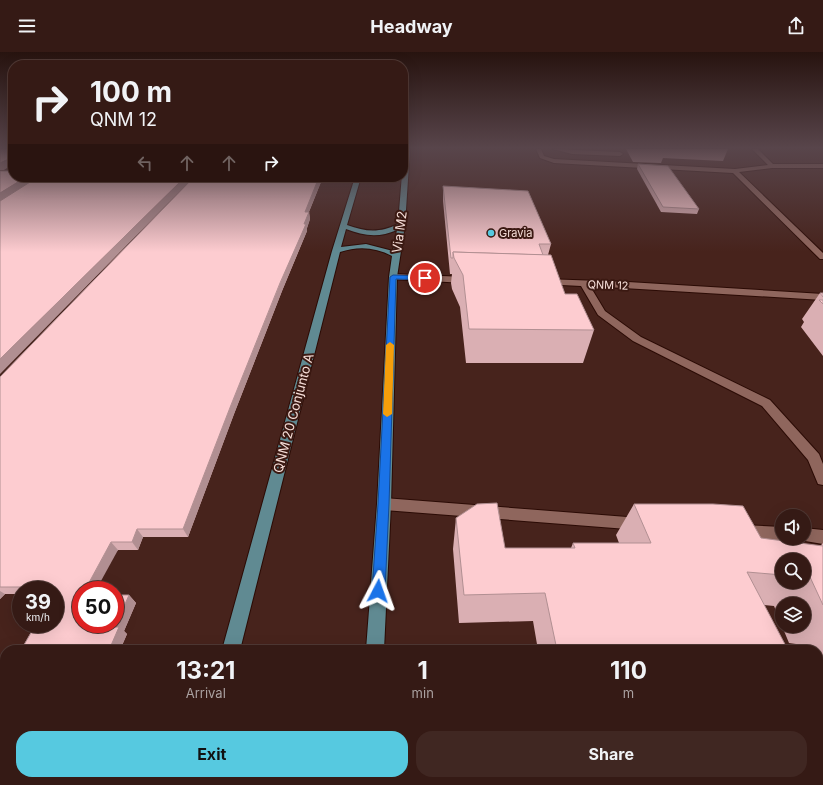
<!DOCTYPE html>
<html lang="en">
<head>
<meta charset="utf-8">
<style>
  :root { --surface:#351a15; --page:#402722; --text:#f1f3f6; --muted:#aaa1a0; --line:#4f3834; --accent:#56c9e0 }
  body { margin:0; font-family:Inter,sans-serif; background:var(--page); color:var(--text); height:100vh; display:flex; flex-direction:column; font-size:15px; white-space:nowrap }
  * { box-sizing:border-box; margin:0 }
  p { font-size:13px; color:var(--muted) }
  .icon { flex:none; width:22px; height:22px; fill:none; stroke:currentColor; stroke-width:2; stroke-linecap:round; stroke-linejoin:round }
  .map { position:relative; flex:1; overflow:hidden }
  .side { position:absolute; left:0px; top:593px; width:823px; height:140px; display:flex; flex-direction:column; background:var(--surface); border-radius:16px 16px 0 0; box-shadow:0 4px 16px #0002,0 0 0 1px var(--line) }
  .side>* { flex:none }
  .guide { position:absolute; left:8px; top:8px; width:400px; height:122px; border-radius:16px; box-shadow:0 4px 16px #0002,0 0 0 1px var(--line); background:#351a15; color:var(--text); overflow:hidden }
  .tools { position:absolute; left:775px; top:457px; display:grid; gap:8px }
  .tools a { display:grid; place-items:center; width:36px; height:36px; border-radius:50%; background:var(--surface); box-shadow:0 4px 16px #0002,0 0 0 1px var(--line); font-size:20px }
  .speed { position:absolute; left:12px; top:529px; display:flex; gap:8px; font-size:20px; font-weight:700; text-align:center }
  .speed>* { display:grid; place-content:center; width:52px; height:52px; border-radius:50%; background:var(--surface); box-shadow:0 4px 16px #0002,0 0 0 1px var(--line); line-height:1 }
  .speed small { font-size:10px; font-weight:400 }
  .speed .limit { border:6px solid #d22; background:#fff; color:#111 }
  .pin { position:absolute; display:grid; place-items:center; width:34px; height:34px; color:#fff; margin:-17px; border:2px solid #fff; border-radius:50%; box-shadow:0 1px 4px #0007 }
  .me { position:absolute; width:44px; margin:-22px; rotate:4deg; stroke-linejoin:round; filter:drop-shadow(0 0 3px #0008) }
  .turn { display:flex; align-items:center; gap:14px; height:84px; padding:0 16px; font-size:18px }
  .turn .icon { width:52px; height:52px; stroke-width:2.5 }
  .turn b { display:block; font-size:28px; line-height:34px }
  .lanes { display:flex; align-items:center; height:38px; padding:0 16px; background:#0003; justify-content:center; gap:20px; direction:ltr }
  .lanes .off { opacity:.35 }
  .eta { display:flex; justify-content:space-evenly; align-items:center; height:68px; text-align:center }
  .eta b { font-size:24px; font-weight:700; line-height:28px }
  .button { display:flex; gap:8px; margin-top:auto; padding:8px 16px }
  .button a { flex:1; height:46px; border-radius:16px; background:var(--accent); color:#111; font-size:16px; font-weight:700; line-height:46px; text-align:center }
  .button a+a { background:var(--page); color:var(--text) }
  header { display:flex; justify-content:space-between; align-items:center; height:52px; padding:0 16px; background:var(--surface); font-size:18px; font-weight:700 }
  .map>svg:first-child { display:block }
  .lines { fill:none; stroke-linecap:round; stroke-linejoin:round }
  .minor-casing { stroke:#2b0b05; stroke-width:2 }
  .major-casing { stroke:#2b0b05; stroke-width:2 }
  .minor { fill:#8f665d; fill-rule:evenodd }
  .major { fill:#608a92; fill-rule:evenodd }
  .wall { fill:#daafb3; fill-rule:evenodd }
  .shaded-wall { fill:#b18f92 }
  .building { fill:#fdccd0; stroke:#b18f92 }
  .route { fill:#1a73e8; stroke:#114b97 }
  .slow { fill:#f59e0b }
  .poi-dot { fill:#56c9e0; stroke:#3b1912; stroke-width:1.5 }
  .labels { text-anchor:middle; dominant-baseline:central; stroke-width:4; stroke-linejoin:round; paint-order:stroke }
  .far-poi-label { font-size:11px; fill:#f6ded8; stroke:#3b1912; text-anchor:start }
  .far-street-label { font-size:11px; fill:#f6ded8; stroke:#3b1912 }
  .street-label { font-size:13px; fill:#f6ded8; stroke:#3b1912 }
</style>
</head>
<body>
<header><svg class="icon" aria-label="menu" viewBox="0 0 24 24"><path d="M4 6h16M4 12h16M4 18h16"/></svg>Headway<svg class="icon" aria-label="share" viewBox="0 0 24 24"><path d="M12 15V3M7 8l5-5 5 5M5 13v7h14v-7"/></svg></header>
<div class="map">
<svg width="823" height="733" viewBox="0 0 823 733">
  <rect width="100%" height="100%" fill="#47231c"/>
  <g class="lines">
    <defs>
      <g id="minor">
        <polygon points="536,97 541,97 544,104 554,107 735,117 768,113 752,97 758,97 773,112 823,112 823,116 772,116 739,120 823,201 823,207 820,207 733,121 554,111 540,106"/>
        <polygon points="553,97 620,100 623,102 620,104 572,102"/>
        <polygon points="393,222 466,225 470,228 466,231 390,227 389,225"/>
        <polygon points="545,227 628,230 823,242 823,248 590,234 605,259 641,285 770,348 819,402 823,412 823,433 818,432 808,408 762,354 633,289 598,263 581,234 542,232 541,230"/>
        <polygon points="384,446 640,466 645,468 647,472 645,476 640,478 384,458 379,456 377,452 379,448"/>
        <polygon points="742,473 782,475 782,486 788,486 782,489 742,485 737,484 735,479 737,474"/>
        <polygon points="804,476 823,478 823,492 799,488 798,486 804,486"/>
      </g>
      <g id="major">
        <path d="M404,97H410L405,173L397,225L391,452L384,598H366L377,452L389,225L392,204C375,195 358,194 340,200L240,598H222L332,199L355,125H361L347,173C366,180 380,181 398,172ZM346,177C364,184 379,186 397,178L393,199L366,192L341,195Z"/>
        <polygon points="185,728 207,728 206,733 184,733"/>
        <rect x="356" y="728" width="22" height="5"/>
      </g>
    </defs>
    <use href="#minor" class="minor-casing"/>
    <use href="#major" class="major-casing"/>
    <use href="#minor" class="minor"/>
    <use href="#major" class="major"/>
  </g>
  <g class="wall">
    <polygon points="626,97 728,97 723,109 663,106 661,111 633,110"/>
    <polygon points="638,112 699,157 697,162 661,160 637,117"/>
    <polygon points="194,125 323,125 309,160 310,167 307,176 307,179 282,239 234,362 188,485 143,485 138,498 118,498 81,538 81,572 129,543 136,551 124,579 127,582 120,598 21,598 55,538 21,538 21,542 5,542 0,547 0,325"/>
    <polygon points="443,134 551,192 548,203 565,242 594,278 583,311 466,311 460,255 452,237 451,231 452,222 450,222 443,149"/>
    <polygon points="820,241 823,241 823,304 801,275 804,270 802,267"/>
    <path d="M634,452L761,486L820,494L823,491V637L818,626V598H805L803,593L789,591L782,574H804V552H782V573L774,554L764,553L788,598H538L533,569L459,571L453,497L456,466L505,496H571L573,491H619L616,483ZM782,508H804V530H782Z"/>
    <polygon points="578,728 818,728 823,733 585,733 581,732"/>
  </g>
  <g class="shaded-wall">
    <polygon points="13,105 13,112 4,118 0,118 0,111"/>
    <polygon points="26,125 40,125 0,150 0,141"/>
    <polygon points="185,125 194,125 0,322 0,307"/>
    <polygon points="319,125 323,125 306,167 305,160"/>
    <polygon points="309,160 310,167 307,176 307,179 282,239 234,362 188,485 183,477 231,353"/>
    <polygon points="137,477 143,485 138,498 132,490"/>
    <polygon points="111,490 118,498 96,538 85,538"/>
    <polygon points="0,539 5,542 0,547"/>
    <polygon points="129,543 136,551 124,579 127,582 120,598 109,598 115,575"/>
    <polygon points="80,728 92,728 90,733 78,733"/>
  </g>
  <g class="building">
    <polygon points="0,97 13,97 13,105 0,111"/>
    <polygon points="638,112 668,114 699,157 663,155"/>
    <polygon points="0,119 13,119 13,125 26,125 0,141"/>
    <polygon points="38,125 185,125 0,307 0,149"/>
    <polygon points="194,125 319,125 305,160 309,160 304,172 306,172 280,231 231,353 183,477 137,477 132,490 111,490 85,538 81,538 81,572 115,572 115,543 129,543 115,575 119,575 109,598 21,598 36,572 55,572 55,538 54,538 56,535 0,535 0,325"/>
    <polygon points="443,134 528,139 551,192 539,192 543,203 453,200 453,206 451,206"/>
    <polygon points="453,200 551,203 565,242 577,242 594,278 469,277 463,223 454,206"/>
    <polygon points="820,241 823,241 823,245"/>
    <polygon points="819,248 823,248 823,252"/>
    <polygon points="497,451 505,496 575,496 573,491 651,491 634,452 713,452 743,454 761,486 823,494 823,553 810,525 804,525 804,508 782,508 782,523 747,520 788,598 557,598 545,541 464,543 456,466 477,452"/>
    <polygon points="0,606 5,606 5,728 80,728 78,733 0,733"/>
    <polygon points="818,655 823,664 823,733 618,733 614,728 818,728"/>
  </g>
  <linearGradient id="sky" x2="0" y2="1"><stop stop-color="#27130f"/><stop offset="0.48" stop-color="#58454b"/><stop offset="1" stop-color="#58454b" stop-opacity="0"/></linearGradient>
  <rect width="823" height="200" fill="url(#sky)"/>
  <polygon class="route" points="393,223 425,224 428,226 425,228 396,227 389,452 385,539 383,544 378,545 374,544 372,539 378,452 390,225"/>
  <polygon class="slow" points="390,290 394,293 392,362 387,365 383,362 386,293"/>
  <circle class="poi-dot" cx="491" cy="181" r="4"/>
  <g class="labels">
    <g class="far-poi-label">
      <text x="499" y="181">Gravia</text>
    </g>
    <g class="far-street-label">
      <text transform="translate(608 233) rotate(2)">QNM 12</text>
    </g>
    <g class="street-label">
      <text transform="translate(399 180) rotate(-82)">Via M2</text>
      <text transform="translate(293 361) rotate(-75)">QNM 20 Conjunto A</text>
    </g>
  </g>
</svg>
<div class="tools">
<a><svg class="icon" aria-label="sound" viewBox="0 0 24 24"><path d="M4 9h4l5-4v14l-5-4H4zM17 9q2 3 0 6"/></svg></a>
<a><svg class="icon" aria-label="search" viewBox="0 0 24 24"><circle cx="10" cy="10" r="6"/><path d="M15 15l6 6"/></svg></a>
<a><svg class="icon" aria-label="layers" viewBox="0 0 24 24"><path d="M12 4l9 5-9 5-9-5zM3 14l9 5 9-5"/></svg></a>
</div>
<div class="speed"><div>39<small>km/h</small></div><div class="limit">50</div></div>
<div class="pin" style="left:425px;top:226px;background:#d93025"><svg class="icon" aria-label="arrive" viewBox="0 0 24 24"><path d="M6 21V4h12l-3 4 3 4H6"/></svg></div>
<svg class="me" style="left:378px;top:539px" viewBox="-20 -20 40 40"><path d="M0-17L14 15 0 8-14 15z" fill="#1a73e8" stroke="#fff" stroke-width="4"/></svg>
<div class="guide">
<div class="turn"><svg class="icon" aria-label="right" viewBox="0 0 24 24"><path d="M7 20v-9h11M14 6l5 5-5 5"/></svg><div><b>100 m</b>QNM 12</div></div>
<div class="lanes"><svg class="icon off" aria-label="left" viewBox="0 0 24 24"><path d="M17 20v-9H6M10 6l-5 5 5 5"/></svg><svg class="icon off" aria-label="ahead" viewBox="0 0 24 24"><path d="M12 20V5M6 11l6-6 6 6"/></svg><svg class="icon off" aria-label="ahead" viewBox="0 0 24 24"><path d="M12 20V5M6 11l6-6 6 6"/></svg><svg class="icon" aria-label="right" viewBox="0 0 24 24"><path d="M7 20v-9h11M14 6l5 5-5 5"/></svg></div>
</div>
<section class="side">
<div class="eta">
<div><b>13:21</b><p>Arrival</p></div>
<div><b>1</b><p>min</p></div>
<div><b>110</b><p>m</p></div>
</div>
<div class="button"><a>Exit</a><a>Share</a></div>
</section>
</div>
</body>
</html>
